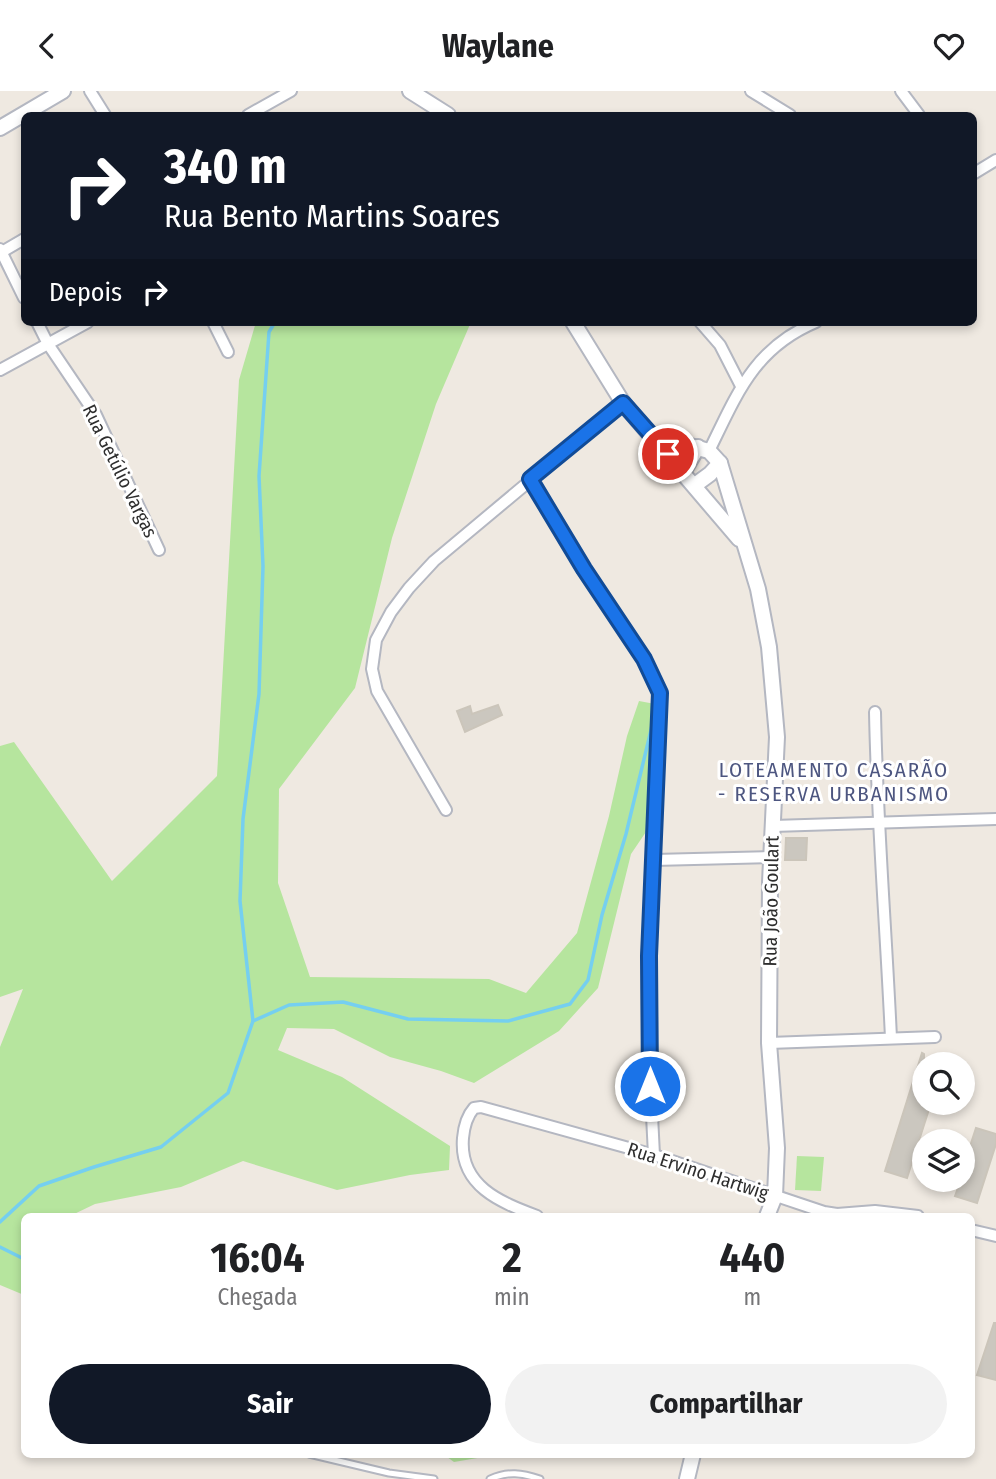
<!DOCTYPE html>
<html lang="pt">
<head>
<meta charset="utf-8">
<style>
  :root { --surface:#fff; --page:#f2f2f2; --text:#202124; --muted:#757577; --accent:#111827 }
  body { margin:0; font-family:"Fira Sans Condensed",sans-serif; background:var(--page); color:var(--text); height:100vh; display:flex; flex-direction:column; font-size:26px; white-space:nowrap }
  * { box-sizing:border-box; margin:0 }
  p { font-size:23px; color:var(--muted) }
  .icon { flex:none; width:38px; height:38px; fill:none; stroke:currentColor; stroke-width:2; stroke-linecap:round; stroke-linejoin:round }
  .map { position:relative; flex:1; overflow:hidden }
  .side { position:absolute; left:21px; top:1122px; width:954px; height:245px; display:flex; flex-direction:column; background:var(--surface); border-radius:10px; box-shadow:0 4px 10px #0003 }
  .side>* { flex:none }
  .guide { position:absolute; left:21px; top:21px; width:956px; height:214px; border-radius:10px; box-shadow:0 4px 10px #0003; background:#111827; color:#fff; overflow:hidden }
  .tools { position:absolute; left:912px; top:961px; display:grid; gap:14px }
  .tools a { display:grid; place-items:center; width:63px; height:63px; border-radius:50%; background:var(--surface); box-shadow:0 4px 10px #0003; font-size:35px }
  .pin { position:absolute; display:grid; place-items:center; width:60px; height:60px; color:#fff; margin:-30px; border:4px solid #fff; border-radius:50%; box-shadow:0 2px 7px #0007 }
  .me { position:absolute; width:77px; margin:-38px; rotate:0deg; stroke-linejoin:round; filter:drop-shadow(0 0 5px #0008) }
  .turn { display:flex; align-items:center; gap:24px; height:147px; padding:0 28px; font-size:32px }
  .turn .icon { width:91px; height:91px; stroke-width:2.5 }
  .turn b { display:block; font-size:49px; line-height:60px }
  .then { display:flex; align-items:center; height:66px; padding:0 28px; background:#0003; gap:14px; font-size:26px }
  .eta { display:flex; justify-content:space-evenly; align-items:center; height:119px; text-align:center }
  .eta b { font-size:42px; font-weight:700; line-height:49px }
  .cta { display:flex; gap:14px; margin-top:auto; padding:14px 28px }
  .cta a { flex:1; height:80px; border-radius:42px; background:var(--accent); color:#fff; font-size:28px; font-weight:700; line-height:80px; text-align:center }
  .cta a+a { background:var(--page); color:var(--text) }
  header { display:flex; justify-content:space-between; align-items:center; height:91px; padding:0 28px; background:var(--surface); font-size:32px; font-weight:700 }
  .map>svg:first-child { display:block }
  .green { fill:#b6e59e }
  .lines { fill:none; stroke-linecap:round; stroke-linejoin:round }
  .stream { stroke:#75cff0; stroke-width:3.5 }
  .building { fill:#cbc7bf; stroke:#cbc5ba; stroke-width:2 }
  .lane-casing { stroke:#b4b7c1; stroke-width:9 }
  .street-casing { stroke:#b4b7c1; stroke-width:14 }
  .secondary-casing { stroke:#b4b7c1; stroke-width:18 }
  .lane { stroke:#fff; stroke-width:5 }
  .street { stroke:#fff; stroke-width:10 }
  .secondary { stroke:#fff; stroke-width:14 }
  .route-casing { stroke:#114b97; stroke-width:18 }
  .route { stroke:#1a73e8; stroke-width:12 }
  .labels { text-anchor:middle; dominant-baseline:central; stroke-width:6; stroke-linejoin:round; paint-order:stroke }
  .street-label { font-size:19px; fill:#2e2e2e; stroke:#fff }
  .neighbourhood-label { font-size:21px; letter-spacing:2px; fill:#4d5680; stroke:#fff }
</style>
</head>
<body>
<header><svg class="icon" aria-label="back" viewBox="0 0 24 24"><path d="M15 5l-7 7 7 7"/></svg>Waylane<svg class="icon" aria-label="heart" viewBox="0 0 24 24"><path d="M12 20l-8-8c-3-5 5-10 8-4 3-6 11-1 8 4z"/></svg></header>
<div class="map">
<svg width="996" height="1388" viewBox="0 0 996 1388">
  <rect width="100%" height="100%" fill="#efe9e1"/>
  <g class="green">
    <polygon points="256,231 471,231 436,313 392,447 355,597 279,698 278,792 310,886 489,888 526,902 577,842 609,725 627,645 639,610 655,613 650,735 631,763 598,897 559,940 474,992 441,980 390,966 334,938 287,937 278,959 342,986 450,1055 449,1079 410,1084 337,1099 243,1070 181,1096 95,1113 70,1125 24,1125 24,1204 0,1194 0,956 23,898 0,906 0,655 14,651 112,790 217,685 239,289"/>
    <polygon points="797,1065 824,1066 821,1100 795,1099"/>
    <polygon points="443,1363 501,1363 454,1371"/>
  </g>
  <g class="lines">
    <g class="stream">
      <polyline points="253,930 240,810 243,728 259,603 263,475 259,385 269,241 275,231"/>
      <polyline points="0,1131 39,1095 94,1076 161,1056 228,1002 253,930 289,914 343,911 408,928 508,930 570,913 588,889 602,824 626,743 652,635"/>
      <polyline points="0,1156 24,1168"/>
    </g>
  </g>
  <g class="building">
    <polygon points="498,614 502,624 465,641 457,620 470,615 472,623"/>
    <polygon points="786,747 807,747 806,769 785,769"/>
    <polygon points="922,962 924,963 924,1012 931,1012 907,1087 885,1080"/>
    <polygon points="976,1037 996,1043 996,1053 977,1112 955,1105 959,1094 962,1095 962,1080"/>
    <polygon points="994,1232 996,1232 996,1289 977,1284"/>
  </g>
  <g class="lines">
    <defs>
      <g id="lane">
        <polyline points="309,1363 389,1382 434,1388"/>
        <path d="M490,1388C508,1380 522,1382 540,1388"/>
      </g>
      <g id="street">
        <polyline points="90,0 105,24"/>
        <polyline points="751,0 790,24"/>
        <polyline points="901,0 919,24"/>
        <polyline points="248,24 291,0"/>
        <polyline points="973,83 996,69"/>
        <polyline points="0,158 24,207"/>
        <polyline points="0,162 24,148"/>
        <polyline points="37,231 48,253 96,324 159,459"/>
        <polyline points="213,231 228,261"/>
        <polyline points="700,231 720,254 741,295"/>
        <polyline points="0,279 88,231"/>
        <path d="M709,360C737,303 754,257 816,231"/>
        <path d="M530,388L584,478L644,568L660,602C654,756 645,910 654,1064"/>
        <path d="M875,621C877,730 886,838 891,947"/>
        <polyline points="446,719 377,600 372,578 376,549 391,521 409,497 434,470 623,312"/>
        <polyline points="773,735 996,728"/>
        <polyline points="654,769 771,766"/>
        <polyline points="769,952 935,946"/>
        <path d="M537,1125C500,1111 459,1095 463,1047C464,1036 466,1026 474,1017L481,1016L654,1064L824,1121L837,1123L875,1120L918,1125"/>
        <polyline points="971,1139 996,1145"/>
      </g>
      <g id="secondary">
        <polyline points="410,0 448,24"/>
        <polyline points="0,37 63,0"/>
        <polyline points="573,231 623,312 739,448"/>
        <polyline points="652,345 709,360 720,372 758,498 769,556 777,646 770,791 769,952 777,1057 775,1105 767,1125"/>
        <polyline points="683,381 698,356"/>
        <polyline points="695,394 710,383 720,372"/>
        <polyline points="687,1388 693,1363"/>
      </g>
    </defs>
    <use href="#lane" class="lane-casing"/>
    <use href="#street" class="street-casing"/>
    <use href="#secondary" class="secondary-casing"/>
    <use href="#lane" class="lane"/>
    <use href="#street" class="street"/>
    <use href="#secondary" class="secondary"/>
  </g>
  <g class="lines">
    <defs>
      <polyline id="route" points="650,995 649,865 660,602 644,568 584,478 530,388 623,312 668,363"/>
    </defs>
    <use href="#route" class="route-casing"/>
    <use href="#route" class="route"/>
  </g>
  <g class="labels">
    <g class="street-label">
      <text transform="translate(120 380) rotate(64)">Rua Getúlio Vargas</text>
      <text transform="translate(771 810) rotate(-89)">Rua João Goulart</text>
      <text transform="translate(698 1080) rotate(18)">Rua Ervino Hartwig</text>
    </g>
    <g class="neighbourhood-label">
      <text x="834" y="679">LOTEAMENTO CASARÃO<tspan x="834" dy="24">- RESERVA URBANISMO</tspan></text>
    </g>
  </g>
</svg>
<div class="tools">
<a><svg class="icon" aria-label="search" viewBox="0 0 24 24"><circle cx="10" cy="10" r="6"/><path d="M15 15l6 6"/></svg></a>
<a><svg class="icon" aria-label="layers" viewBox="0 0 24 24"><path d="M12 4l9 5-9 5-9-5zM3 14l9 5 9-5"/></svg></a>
</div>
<div class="pin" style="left:668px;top:363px;background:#d93025"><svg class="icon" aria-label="arrive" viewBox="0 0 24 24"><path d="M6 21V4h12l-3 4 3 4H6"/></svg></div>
<svg class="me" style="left:650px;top:995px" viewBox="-20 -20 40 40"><circle r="17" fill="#1a73e8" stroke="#fff" stroke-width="3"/><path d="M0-11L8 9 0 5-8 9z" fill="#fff"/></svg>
<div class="guide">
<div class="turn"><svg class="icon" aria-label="right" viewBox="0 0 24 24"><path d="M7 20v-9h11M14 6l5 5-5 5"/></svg><div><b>340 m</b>Rua Bento Martins Soares</div></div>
<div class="then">Depois<svg class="icon" aria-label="right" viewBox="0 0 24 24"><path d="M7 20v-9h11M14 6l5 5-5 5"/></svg></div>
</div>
<section class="side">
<div class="eta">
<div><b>16:04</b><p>Chegada</p></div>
<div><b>2</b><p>min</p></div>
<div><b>440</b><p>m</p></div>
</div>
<div class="cta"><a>Sair</a><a>Compartilhar</a></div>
</section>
</div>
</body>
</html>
